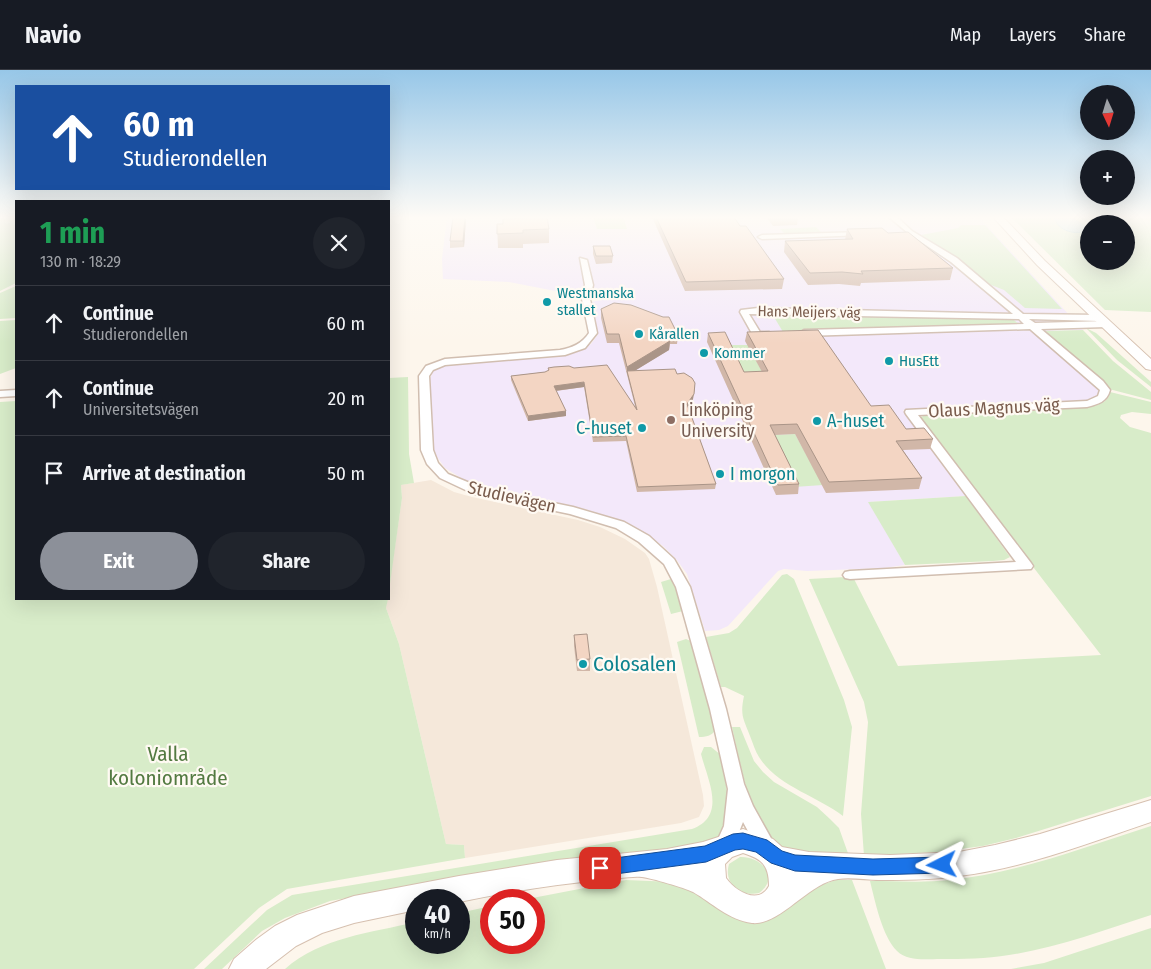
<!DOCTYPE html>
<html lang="en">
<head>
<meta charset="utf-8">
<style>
  :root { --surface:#171b24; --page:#20242c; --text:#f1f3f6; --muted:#9ea1a6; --line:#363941; --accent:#8c9099 }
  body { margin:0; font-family:"Fira Sans Condensed",sans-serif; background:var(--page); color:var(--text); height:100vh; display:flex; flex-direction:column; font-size:19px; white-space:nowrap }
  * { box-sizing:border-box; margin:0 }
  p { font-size:16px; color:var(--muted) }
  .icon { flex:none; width:28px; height:28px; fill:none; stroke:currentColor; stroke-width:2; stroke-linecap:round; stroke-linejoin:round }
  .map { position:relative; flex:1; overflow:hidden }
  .side { position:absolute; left:15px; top:130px; width:375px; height:400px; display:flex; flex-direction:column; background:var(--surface); border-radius:0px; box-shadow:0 5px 20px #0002 }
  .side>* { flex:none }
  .top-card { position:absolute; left:15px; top:15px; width:375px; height:105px; border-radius:0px; box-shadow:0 5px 20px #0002; background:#1a4fa0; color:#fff; overflow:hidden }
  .needle { width:32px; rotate:176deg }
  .controls { position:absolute; left:1080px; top:15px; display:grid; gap:10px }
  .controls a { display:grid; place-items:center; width:55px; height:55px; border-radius:50%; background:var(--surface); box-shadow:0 5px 20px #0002; font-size:25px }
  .speed { position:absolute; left:405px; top:819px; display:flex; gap:10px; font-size:25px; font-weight:700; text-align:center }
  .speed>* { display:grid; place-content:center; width:65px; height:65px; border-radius:50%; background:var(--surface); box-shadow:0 5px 20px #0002; line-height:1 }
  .speed small { font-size:12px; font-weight:400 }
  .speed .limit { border:8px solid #d22; background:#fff; color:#111 }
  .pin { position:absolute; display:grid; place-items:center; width:42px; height:42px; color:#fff; margin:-21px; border-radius:10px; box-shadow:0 2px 8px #0006 }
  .me { position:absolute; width:55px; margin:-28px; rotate:267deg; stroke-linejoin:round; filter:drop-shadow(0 0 4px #0008) }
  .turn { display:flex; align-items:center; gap:18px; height:105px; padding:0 25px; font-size:22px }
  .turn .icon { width:65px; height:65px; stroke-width:2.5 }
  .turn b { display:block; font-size:35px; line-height:42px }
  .round { display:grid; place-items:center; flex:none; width:52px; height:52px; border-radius:26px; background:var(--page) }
  .summary { display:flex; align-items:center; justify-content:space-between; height:85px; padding:0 25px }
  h1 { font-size:30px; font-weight:700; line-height:38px; color:#1e9e55 }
  .cta { display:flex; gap:10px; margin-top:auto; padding:10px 25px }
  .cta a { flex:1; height:58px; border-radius:30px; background:var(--accent); color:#fff; font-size:20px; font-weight:700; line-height:58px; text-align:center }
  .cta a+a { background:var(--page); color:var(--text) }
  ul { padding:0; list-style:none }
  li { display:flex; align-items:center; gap:15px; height:75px; padding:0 25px; border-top:1px solid var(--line) }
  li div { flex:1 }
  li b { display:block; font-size:19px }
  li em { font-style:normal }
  header { display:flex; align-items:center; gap:30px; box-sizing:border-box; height:70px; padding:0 25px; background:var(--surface); border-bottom:1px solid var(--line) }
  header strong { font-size:24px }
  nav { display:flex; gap:28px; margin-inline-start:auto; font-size:18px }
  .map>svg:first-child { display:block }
  .residential { fill:#f5e8da }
  .education { fill:#f3e8fa }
  .green { fill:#d8ecc9; fill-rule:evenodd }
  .water { fill:#bfe3e8; stroke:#a5d3da }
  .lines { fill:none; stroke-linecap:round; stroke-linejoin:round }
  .street-casing { stroke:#d1beb0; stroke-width:3 }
  .secondary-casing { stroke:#d6c0b0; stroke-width:2 }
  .street { fill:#fff; fill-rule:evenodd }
  .secondary { fill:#fff; fill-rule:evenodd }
  .wall { fill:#d1b7a8 }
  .shaded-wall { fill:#aa9588 }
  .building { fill:#f3d5c3; stroke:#aa9588 }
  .route { fill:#1a73e8; stroke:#114b97 }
  .culture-dot { fill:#0f9aa8; stroke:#fffaf3; stroke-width:2 }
  .education-dot { fill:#8d6e63; stroke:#fffaf3; stroke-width:2 }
  .labels { text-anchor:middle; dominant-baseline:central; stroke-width:4.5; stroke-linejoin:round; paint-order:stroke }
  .far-culture-label { font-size:15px; fill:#0d838f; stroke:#fffaf3; text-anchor:start }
  .far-street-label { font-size:15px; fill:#7a5c4d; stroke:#fffaf3 }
  .street-label { font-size:18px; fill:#7a5c4d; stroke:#fffaf3 }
  .education-label { font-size:18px; fill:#785e54; stroke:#fffaf3; text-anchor:start }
  .culture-label { font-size:18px; fill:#0d838f; stroke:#fffaf3; text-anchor:start }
  .near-culture-label { font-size:21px; fill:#0d838f; stroke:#fffaf3; text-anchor:start }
  .near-park-label { font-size:21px; fill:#537a41; stroke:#fffaf3 }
</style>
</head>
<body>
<header>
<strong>Navio</strong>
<nav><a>Map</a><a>Layers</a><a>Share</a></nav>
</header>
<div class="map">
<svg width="1151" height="899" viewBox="0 0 1151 899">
  <rect width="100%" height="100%" fill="#fdf6ec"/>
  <polygon class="residential" points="431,410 454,422 472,427 578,450 600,457 625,469 645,483 649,489 657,517 703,725 704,736 699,747 681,753 465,788 464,775 446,774 399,574 386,538 402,428 401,415"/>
  <polygon class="education" points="447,147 979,147 1083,260 1036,261 1100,320 1099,325 1094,329 1083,332 903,340 966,426 869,432 905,495 884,498 807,501 784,499 778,501 728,556 719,560 705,561 687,504 676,489 663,476 634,456 585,439 497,421 466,411 445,398 437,387 434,380 429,311 434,299 441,296 468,291 555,286 575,282 591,274 598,264 591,232 625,226 576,225 509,212 443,209 442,189"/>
  <g class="green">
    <polygon points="0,147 16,147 16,213 0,221"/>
    <polygon points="593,147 623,147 627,159 597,159"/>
    <path d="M1011,147H1151V242L1105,240ZM1089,154H1126V191H1089Z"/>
    <polygon points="961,155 985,155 1062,239 1025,238 1004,220 986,213 961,190 921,165 958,158"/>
    <polygon points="816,157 822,163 786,165 780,159"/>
    <polygon points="16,216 16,248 0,249 0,223"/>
    <polygon points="771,242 1010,247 1019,254 783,262"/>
    <polygon points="16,250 16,298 0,304 0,251"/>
    <polygon points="1086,258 1096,263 1151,312 1151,317 1117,290"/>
    <polygon points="1083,260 1113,291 1151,322 1151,330 1109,319 1103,311 1044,261"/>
    <polygon points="726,275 748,275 767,311 743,311"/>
    <polygon points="408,307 409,384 414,413 401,415 402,428 389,521 389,308"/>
    <path d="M1110,322L1151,332V344L1132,342L1121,345L1120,348L1130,357L1151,363V726L1016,768L983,776L937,782L864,786L861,744L868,652L864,632L809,509L846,507L854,509L898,596L1101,585L920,350L921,347L928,344L1093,336C1101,334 1109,331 1110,322Z"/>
    <polygon points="16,331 16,529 388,529 386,538 399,574 446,774 464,775 465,788 287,819 259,838 194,899 0,899 0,332"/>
    <polygon points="795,364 823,415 794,417 769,365"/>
    <polygon points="966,426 1010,487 1004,490 993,491 905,495 868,432"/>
    <path d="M787,504L794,509L844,630L852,657L843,746C817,726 777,716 759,687C755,681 753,673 750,666C743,648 740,645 744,626L725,617H721L706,567L729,563L737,558L782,505Z"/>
    <polygon points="671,509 677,520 683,541 671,544 661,512"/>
    <path d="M686,569L693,572L715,660C712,666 706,667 699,667L677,572Z"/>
    <path d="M732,657H740L754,691L763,702L774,712L817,737L830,749L839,758L849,786C826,786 802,787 780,777C752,765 739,686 732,657Z"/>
    <path d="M704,677H711L721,685L730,740L720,769L673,780L556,790L330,831L285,848L262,861L222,899H204L267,840L292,825L692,759C727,746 708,711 701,684Z"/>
    <path d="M1151,756V845C1104,860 1057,878 1009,885C986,889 963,889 941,889C927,889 908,892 897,881C882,866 875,831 870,811C896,811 924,813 950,810C1019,803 1085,777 1151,756Z"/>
    <path d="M740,787C761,786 781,807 759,823C741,827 723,814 729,794Z"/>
    <path d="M626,810L674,812L716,832L812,818L836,810H852L886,899H285C321,867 371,863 416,852V872H459V843L491,836V872H534V830H522Z"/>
    <polygon points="1151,858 1151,899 1011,899 1044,893"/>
  </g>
  <path class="water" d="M1054,147H1070L1089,158V161C1076,165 1058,162 1054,147Z"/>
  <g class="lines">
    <defs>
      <g id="street">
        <path d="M889,147H897L912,161L957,188L1023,244L1099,245L1103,248L1099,251L1029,249L1035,253L1106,251L1110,254L1106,257L1041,259L1103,311L1110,320C1107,332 1098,334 1087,337L918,345L1031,493L1033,496L1031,499L850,509L845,508L843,505L845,502L850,501L1016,492L906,344L905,342L906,340L1087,331L1098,326L1100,320L1030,259L804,266L800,263L804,260L1024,254L1019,249L749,244L760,262H769L773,265L769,268L754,267L740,242L741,240L758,238L1013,244L951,192L908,163Z"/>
        <polygon points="862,162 864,163 864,165 762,169 758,167 762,165"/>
        <path d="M580,188L587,190L593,215L590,229L597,263L585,278L565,285L445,295L433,300L429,306L433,380L438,393L448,404L482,418L573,437L624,452L649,466L674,489L690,517L726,639L744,714L753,736L777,779L775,785L768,788L761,785L743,752L731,782L724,785L717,782L715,776L724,756L728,719L710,639L676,517L664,494L639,472L616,458L570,444L474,424L440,408L427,394L421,380L419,306L426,296L445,289L560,280C571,278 582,274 589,263L582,229L585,215Z"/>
        <polygon points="16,320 16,326 0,327 0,321"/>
      </g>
      <g id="secondary">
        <polygon points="993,147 1003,147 1045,191 1151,289 1151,300 1146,299 1037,195"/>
        <path d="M1151,730V752C1088,773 1025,798 959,806C932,810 906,810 879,810C866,810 851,807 838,809C808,813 780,856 752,853C729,850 712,833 693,822C685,818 651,808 642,807C630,806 616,809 604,810C555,814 507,822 459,832V830H416V840L354,853L322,863L296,876L266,899H229L234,889L257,869L275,856L297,845L354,826L459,806L557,790L667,779L703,772L743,759L773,769L782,777L809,782L890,785L959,782L995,775L1040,764ZM743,783C762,789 769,795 769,816C759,835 736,822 726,808L725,794L732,787Z"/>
      </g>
    </defs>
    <use href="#street" class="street-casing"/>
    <use href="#secondary" class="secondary-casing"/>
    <use href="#street" class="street"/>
    <use href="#secondary" class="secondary"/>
  </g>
  <g class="wall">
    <polygon points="652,147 734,147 740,156 784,209 782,219 685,221"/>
    <polygon points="766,147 798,147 797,155 773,156"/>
    <polygon points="466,149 464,177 450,178 450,171"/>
    <polygon points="497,154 549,159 549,173 523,174 523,178 498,178"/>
    <polygon points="847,159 888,163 953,198 950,210 861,213 860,216 839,214 808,215 784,182 785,171 845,170"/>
    <polygon points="593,176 613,186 612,193 596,194 593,184"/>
    <polygon points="601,239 678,265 677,274 670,274 669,280 634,301 677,304 695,318 693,329 688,337 716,414 715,419 637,422 626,371 593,372 584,317 556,321 566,341 566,346 528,351 511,310 511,306 545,302 548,301 548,298 635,336 619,273 607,273 601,248"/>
    <polygon points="747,262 871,336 906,359 933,369 930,379 903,380 922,408 919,419 826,423 795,364 775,365 799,414 798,424 776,425 707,272 708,263 744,302 762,302 745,271"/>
    <polygon points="574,565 590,589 590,601 577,601 574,576"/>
  </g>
  <g class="shaded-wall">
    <polygon points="465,147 466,149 464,177 463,171"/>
    <polygon points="670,271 669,280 628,305 627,301 627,306 627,297"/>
    <polygon points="584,312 584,317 554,321 554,316"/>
    <polygon points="695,313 693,329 687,339 687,334"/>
    <polygon points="566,341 566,346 528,351 528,346"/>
  </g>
  <g class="building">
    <polygon points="453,147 465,147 463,171 450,171"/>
    <polygon points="528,147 547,147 549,159 523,160 523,163 497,164 497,154 503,154 503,149 528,148"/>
    <polygon points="656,147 734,147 740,156 746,156 784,209 686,212"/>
    <polygon points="882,158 888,163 908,162 953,198 861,201 863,204 842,202 810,203 785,171 853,169 847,159"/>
    <polygon points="593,176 610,176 613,186 596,186"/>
    <polygon points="614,233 631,235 663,247 669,247 678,265 668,265 670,271 627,297 619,264 607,264 601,239"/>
    <polygon points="818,260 871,336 889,335 906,359 924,358 933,369 896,371 922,408 829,412 797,354 770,355 799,414 778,415 708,263 725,262 744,302 768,301 747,262"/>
    <polygon points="607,295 637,340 627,301 675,299 677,304 684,303 692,308 695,313 694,324 687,334 716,414 638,417 626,366 593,367 584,312 554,316 566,341 528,346 511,306 545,302 549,300 548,298 554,297 569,296 574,298"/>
    <polygon points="587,564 590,589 577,590 574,565"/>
  </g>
  <linearGradient id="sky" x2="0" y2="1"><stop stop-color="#97c7e8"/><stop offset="0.54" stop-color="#fefbf6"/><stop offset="1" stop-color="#fefbf6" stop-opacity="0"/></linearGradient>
  <rect width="1151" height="273" fill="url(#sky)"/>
  <polygon class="route" points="743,763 767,770 782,781 795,785 873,789 942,787 949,790 951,795 949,801 942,803 873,805 795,801 771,793 756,782 743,779 735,780 706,792 600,806 593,804 591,798 593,793 600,790 705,776 733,764"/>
  <g class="culture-dot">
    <circle cx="547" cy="232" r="5"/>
    <circle cx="639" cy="264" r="5"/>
    <circle cx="704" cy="283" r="5"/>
    <circle cx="889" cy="291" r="5"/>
    <circle cx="817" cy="351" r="5"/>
    <circle cx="642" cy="358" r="5"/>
    <circle cx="720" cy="404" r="5"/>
    <circle cx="583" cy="594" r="5"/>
  </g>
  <circle class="education-dot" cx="671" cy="350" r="5"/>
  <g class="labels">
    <g class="far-culture-label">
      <text x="557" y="223">Westmanska<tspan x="557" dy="17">stallet</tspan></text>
      <text x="649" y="264">Kårallen</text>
      <text x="714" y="283">Kommer</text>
      <text x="899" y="291">HusEtt</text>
    </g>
    <g class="far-street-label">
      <text transform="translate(809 242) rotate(1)">Hans Meijers väg</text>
    </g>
    <g class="street-label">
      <text transform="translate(994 338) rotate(-3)">Olaus Magnus väg</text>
      <text transform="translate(512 427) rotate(13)">Studievägen</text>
    </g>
    <g class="education-label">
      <text x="681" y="340">Linköping<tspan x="681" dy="21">University</tspan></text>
    </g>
    <g class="culture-label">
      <text x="827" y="351">A-huset</text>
      <text x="632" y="358" text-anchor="end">C-huset</text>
      <text x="730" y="404">I morgon</text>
    </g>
    <g class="near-culture-label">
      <text x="593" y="594">Colosalen</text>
    </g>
    <g class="near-park-label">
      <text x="168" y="684">Valla<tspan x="168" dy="24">koloniområde</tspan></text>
    </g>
  </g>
</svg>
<div class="controls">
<a><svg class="needle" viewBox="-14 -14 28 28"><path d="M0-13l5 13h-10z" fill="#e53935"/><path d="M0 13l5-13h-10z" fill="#9ea1a6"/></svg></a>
<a>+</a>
<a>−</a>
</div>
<div class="speed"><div>40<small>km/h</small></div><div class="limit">50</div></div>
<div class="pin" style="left:600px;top:798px;background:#d93025"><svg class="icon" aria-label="arrive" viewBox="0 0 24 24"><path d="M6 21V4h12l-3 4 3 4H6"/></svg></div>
<svg class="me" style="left:942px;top:795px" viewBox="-20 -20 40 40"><path d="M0-17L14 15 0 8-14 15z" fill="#1a73e8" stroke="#fff" stroke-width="4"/></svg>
<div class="top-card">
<div class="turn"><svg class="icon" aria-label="ahead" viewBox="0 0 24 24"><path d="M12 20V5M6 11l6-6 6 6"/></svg><div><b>60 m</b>Studierondellen</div></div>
</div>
<section class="side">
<div class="summary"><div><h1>1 min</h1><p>130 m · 18:29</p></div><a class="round"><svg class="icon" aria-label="close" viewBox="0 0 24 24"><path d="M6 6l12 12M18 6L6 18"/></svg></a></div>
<ul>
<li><svg class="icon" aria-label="ahead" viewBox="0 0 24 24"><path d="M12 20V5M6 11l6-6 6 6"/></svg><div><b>Continue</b><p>Studierondellen</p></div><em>60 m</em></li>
<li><svg class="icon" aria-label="ahead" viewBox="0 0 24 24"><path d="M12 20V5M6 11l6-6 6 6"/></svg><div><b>Continue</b><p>Universitetsvägen</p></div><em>20 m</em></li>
<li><svg class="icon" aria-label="arrive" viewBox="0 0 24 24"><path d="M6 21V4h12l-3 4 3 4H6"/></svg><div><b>Arrive at destination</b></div><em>50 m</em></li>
</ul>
<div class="cta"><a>Exit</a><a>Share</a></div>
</section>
</div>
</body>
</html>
